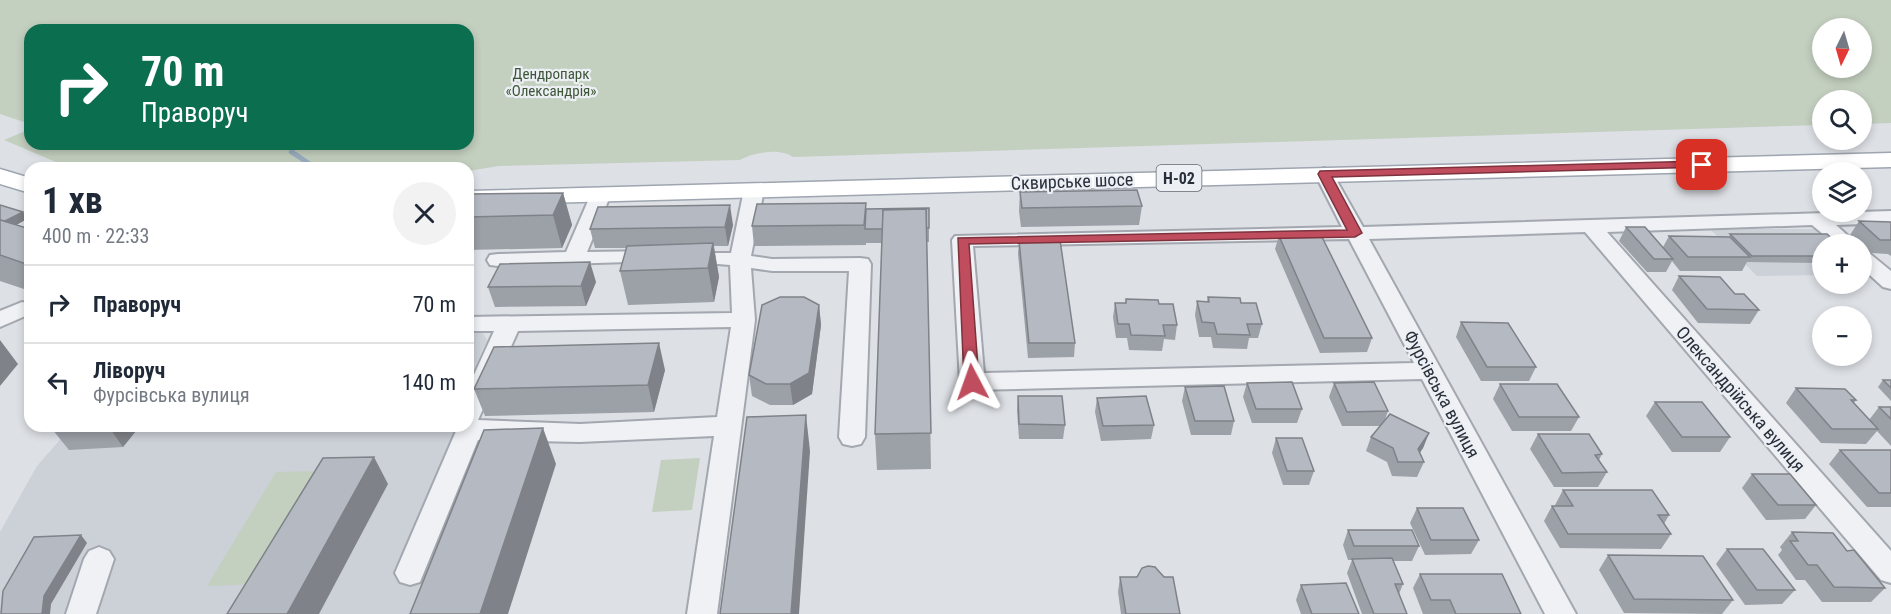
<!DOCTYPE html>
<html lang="uk">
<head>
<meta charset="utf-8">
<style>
  :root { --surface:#fff; --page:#f2f2f3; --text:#1f2937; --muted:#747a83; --line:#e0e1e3 }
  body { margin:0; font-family:"Roboto Condensed",sans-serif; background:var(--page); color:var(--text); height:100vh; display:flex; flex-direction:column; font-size:22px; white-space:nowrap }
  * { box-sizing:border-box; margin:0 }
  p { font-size:20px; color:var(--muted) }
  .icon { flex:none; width:33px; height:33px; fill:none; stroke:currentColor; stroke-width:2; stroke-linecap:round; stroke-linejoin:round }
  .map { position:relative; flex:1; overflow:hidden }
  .details { position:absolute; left:24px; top:162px; width:450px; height:270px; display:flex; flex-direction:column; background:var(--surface); border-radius:18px; box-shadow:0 3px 9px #0003 }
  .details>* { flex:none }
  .hud { position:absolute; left:24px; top:24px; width:450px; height:126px; border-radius:18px; box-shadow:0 3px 9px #0003; background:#0b6e4f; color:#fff; overflow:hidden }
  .needle { width:39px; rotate:185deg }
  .buttons { position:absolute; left:1812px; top:18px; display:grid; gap:12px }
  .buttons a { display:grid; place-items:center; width:60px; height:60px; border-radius:50%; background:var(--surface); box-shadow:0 3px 9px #0003; font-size:30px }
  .pin { position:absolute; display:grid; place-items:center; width:51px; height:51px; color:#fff; margin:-26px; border-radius:12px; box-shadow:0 3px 9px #0006 }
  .me { position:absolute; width:66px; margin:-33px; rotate:356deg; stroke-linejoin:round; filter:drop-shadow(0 0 4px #0008) }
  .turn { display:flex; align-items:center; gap:21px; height:126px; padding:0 18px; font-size:27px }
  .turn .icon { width:78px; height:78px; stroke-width:2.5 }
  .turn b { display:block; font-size:42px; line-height:51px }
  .round { display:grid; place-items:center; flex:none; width:63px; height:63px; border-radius:32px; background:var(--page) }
  .overview { display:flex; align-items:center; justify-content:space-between; height:102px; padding:0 18px }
  h1 { font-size:36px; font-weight:700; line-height:45px }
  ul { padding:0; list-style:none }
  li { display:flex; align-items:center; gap:18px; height:78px; padding:0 18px; border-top:2px solid var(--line) }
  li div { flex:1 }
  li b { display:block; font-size:22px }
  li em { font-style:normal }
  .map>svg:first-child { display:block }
  .built { fill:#ccd0d7 }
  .green { fill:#c3cfbf; fill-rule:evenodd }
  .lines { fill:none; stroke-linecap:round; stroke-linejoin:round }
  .stream-far1 { stroke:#9baec2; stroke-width:4.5 }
  .stream { stroke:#9baec2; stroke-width:5 }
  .minor-casing { stroke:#a3a7af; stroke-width:4 }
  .major-casing { stroke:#9ea5b0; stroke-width:3 }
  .minor { fill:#eff1f4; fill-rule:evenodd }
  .major { fill:#fff; fill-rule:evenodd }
  .wall { fill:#9ca0a7 }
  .shaded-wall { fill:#7f8288 }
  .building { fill:#b5bac2; stroke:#7f8288; stroke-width:1.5 }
  .route { fill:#c04d5e; stroke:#7d323d; stroke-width:1.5 }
  .labels { text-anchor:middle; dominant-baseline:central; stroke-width:4.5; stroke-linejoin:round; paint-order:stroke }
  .far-park-label { font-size:15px; fill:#3d5537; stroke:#eceff3 }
  .shield { fill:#eceff3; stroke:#636972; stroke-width:1.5 }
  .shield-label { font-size:16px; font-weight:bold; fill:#282f3b }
  .street-label { font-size:18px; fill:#282f3b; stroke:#eceff3 }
</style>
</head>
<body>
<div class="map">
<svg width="1891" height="614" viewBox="0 0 1891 614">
  <rect width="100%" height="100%" fill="#dde0e5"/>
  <g class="built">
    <polygon points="1710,229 1817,229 1835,244 1822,244 1822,275 1757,276"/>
    <polygon points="468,331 482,332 487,340 468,383"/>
    <polygon points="72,426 457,426 451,458 493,459 434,614 0,614 0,532 37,466"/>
  </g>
  <g class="green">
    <path d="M0,0H1891V123L1862,124V100H1822V125L793,157C780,148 753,152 740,160L499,166L468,171V168H70L4,140L30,129V144H468V30H30V124L0,114ZM1822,28H1862V68H1822Z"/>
    <polygon points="700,458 692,510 652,512 661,460"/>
    <polygon points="320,471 256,584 207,586 276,472"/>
  </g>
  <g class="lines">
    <polyline class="stream-far1" points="296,144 291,152 297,156"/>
    <polyline class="stream" points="295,154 308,163"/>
    <defs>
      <g id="minor">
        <path d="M1324,168L1333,174L1363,227L1891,211V223L1836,225L1857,244H1835L1812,225L1607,232L1891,551V583L1881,580L1585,232L1369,239L1576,614H1545L1422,379L972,390L963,388L960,382L952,240L955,236L1342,227L1315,174ZM1349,239L1414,363L984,373L973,246Z"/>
        <path d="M754,184L764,190L751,256L772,259L860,258L868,259L871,264L865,437L861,444L852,446L843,444L839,437L849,271H772L751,268L755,320L717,614H687L714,436L580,442L478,440L420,582L410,585L400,582L395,573L456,431L455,426H468V388L494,331H468V317L732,313L730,265L680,261L676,257L680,253H731L744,190ZM731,327L717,417L580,424L478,420L518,331Z"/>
        <polygon points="601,188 611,194 587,252 654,251 661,253 665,257 661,261 498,266 490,265 487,260 490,255 498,254 566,252 591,194"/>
        <polygon points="1862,251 1869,253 1891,271 1891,289 1883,287 1862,268"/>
        <polygon points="22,302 30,304 30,314 0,327 0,311"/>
        <polygon points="99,547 109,551 114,559 96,614 66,614 84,559 89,551"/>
      </g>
      <g id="major">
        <polygon points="1891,153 1891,167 468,205 468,191"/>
        <polygon points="0,169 30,178 30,193 0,184"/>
      </g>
    </defs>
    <use href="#minor" class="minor-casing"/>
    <use href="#major" class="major-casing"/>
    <use href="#minor" class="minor"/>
    <use href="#major" class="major"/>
  </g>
  <g class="wall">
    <polygon points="1020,192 1142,206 1139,225 1021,227 1019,211"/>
    <polygon points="563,193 572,225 562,248 468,250 468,194"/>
    <polygon points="866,203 866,209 929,208 929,242 927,242 931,469 877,470 875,434 882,243 866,243 866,242 866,245 754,246 752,226"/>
    <polygon points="0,205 23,212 27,219 16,225 30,229 30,291 0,281"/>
    <polygon points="1859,221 1891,222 1891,256 1888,254 1871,253 1850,235"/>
    <polygon points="733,225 728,246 714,246 719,277 714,302 628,305 620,271 627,248 595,248 590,229"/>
    <polygon points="1626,227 1663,247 1669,236 1729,237 1730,234 1822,244 1822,263 1747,262 1742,271 1680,271 1672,261 1666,272 1647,272 1619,241"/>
    <polygon points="1279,236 1372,338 1367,352 1320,353 1275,249"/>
    <polygon points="1019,240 1075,343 1074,357 1028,358 1018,254"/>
    <polygon points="1679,276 1735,294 1759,310 1750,324 1698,323 1672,290"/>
    <polygon points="596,282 586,306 495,307 488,287"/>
    <polygon points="1208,297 1241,303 1262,324 1258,338 1249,338 1247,349 1213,348 1211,337 1199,337 1195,315 1197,301 1207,302"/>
    <polygon points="1126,299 1159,304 1177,325 1175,340 1164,339 1162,351 1129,350 1127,338 1116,338 1113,317 1115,303 1125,303"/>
    <polygon points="819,305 821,325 812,394 793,405 770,405 752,396 749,375"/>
    <polygon points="1461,322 1536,367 1529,381 1481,381 1456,337"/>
    <polygon points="665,370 654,412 485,416 474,389"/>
    <polygon points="1883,380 1891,380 1891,401 1878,387"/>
    <polygon points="1247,383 1302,409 1297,423 1252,423 1243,397"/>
    <polygon points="1334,383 1388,411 1384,422 1429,433 1423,448 1420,453 1424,462 1417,477 1392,476 1387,462 1366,451 1371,437 1380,426 1342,426 1329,397"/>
    <polygon points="1500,384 1579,417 1571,431 1512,431 1493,399"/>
    <polygon points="1185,387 1234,421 1231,435 1191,435 1182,401"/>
    <polygon points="1796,388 1856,400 1854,403 1869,420 1879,407 1891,407 1891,446 1877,431 1866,444 1821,443 1786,403"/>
    <polygon points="1018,396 1065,425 1063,439 1019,439 1017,410"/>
    <polygon points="1097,398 1154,425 1151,439 1101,441 1095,412"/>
    <polygon points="1655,402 1730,437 1720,452 1672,452 1646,416"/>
    <polygon points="55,426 140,426 123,447 69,450 52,429"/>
    <polygon points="1538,434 1602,454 1599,460 1607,472 1598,487 1554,487 1530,449"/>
    <polygon points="1276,438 1314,471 1309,485 1283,485 1272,453"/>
    <polygon points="1840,450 1891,450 1891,507 1867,507 1829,464"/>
    <polygon points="1752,474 1816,505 1805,519 1766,520 1742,488"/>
    <polygon points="1563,490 1669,515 1664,524 1671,534 1661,549 1560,548 1544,521 1552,506 1556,506 1555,505"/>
    <polygon points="1417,508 1479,540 1471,554 1425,555 1410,523"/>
    <polygon points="1348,530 1419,546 1412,561 1393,561 1403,584 1399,594 1407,614 1362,614 1347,573 1352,560 1348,560 1343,545"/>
    <polygon points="1792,532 1847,551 1885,588 1871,602 1822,602 1805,580 1796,580 1778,555 1782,550 1780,547"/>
    <polygon points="1727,549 1795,590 1782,604 1745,605 1716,564"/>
    <polygon points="1608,555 1733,600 1722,614 1624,613 1599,570"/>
    <polygon points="1420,574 1521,614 1423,614 1413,588"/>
    <polygon points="1120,577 1180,614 1121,614 1118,592"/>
    <polygon points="1301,585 1359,614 1301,614 1296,600"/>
  </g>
  <g class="shaded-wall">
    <polygon points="563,193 572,225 562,248 553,215"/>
    <polygon points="730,205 733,225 728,246 725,227"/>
    <polygon points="23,212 27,219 9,229 4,222"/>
    <polygon points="713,243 719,277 714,302 708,268"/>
    <polygon points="590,262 596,282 586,306 581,286"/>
    <polygon points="819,305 821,325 812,394 793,405 790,384"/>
    <polygon points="0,340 18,364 0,386"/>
    <polygon points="659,343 665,370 654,412 648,385"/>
    <polygon points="806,415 810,451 799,614 791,614"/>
    <polygon points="108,426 140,426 123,447"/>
    <polygon points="543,428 556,464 508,614 480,614"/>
    <polygon points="1429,433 1423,448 1412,463 1418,449"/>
    <polygon points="374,457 388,484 319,614 287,614"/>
    <polygon points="81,535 87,543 51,604 50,614 42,614 44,596"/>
  </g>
  <g class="building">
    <polygon points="1137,190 1142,206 1022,208 1020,192"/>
    <polygon points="563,193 553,215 468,217 468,194"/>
    <polygon points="866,203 864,225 752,226 757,204"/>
    <polygon points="0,205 23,212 5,221 0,220"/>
    <polygon points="730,205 725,227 590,229 598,207"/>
    <polygon points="929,208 929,228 926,228 926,209 883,210 883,229 865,229 866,209"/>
    <polygon points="926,209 931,433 875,434 883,210"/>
    <polygon points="0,220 30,229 30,262 26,264 0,255"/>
    <polygon points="1859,221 1891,222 1891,240 1880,240"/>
    <polygon points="1626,227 1645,227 1673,259 1654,259"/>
    <polygon points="1730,234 1827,234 1838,244 1822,244 1822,256 1752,256"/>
    <polygon points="1321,235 1372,338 1324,338 1279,236"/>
    <polygon points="1669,236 1730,237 1750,257 1688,257"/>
    <polygon points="1019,240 1060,240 1075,343 1029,343"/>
    <polygon points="713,243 708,268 620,271 627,246"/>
    <polygon points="590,262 581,286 488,287 500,264"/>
    <polygon points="1679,276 1720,277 1735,294 1744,294 1759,310 1707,309"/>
    <polygon points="780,297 804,297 819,305 809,373 790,384 766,384 749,375 762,305"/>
    <polygon points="1208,297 1240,298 1241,303 1256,303 1262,324 1247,324 1250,335 1217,334 1214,323 1202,322 1197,301 1209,302"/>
    <polygon points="1126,299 1158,300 1159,304 1173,304 1177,325 1163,325 1165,336 1131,335 1129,324 1118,324 1115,303 1126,303"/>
    <polygon points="1461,322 1508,323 1536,367 1487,367"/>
    <polygon points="659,343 648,385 474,389 494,347"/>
    <polygon points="1883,380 1891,380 1891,388"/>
    <polygon points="1292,382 1302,409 1256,409 1247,383"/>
    <polygon points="1374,382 1388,411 1347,412 1334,383"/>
    <polygon points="1500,384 1557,384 1579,417 1519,417"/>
    <polygon points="1224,386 1234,421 1195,421 1185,387"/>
    <polygon points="1796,388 1845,389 1856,400 1851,400 1878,429 1832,429"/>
    <polygon points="1018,396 1062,396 1065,425 1019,424"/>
    <polygon points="1146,396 1154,425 1103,426 1097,398"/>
    <polygon points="1655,402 1702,402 1730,437 1682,437"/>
    <polygon points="1879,407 1891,407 1891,419"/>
    <polygon points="1390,414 1429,433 1418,449 1424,462 1398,462 1393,448 1371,437"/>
    <polygon points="806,415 791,614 720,614 747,417"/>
    <polygon points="55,426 108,426 52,429"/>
    <polygon points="543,428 480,614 410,614 484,430"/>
    <polygon points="1538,434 1589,434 1602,454 1595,455 1607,472 1562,473"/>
    <polygon points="1276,438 1302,438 1314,471 1287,471"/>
    <polygon points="1840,450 1891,450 1891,493 1879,493"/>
    <polygon points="374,457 287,614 227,614 323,458"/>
    <polygon points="1752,474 1790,474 1816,505 1778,505"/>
    <polygon points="1563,490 1652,490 1669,515 1658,515 1671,534 1568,534 1552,506 1573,506"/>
    <polygon points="1417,508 1463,508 1479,540 1431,540"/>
    <polygon points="1348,530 1412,530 1419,546 1354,546"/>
    <polygon points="1792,532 1833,533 1847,551 1854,550 1885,588 1834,587 1817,565 1808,565 1790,541 1798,541"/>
    <polygon points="81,535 44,596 42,614 1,614 3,591 34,537"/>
    <polygon points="1727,549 1763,549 1795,590 1757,590"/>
    <polygon points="1608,555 1703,556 1733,600 1634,599"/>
    <polygon points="1392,558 1403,584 1395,584 1407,614 1374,614 1352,559"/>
    <polygon points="1148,566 1155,567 1164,577 1173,577 1180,614 1126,614 1120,577 1137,577 1142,568"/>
    <polygon points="1420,574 1502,574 1521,614 1456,614 1450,600 1431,600"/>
    <polygon points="1346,583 1359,614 1312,614 1301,585"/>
  </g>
  <polygon class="route" points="1702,161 1706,162 1706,167 1332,177 1362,233 1355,237 969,244 979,382 972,387 964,382 958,238 1347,230 1318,174 1320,171"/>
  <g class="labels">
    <g class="far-park-label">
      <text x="551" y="74">Дендропарк<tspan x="551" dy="17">«Олександрія»</tspan></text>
    </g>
    <rect class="shield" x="1156.5" y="165" width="45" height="26" rx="4.5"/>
    <g class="shield-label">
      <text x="1179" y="178">Н-02</text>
    </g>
    <g class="street-label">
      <text transform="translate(1072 181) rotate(-2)">Сквирське шосе</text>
      <text transform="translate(1442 394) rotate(62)">Фурсівська вулиця</text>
      <text transform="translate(1741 399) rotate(49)">Олександрійська вулиця</text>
    </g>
  </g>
</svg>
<div class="buttons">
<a><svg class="needle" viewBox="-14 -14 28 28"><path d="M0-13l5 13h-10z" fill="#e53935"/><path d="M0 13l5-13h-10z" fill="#747a83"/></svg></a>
<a><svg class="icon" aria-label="search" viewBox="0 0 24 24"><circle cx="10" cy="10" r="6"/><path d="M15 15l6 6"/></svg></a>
<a><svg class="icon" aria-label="layers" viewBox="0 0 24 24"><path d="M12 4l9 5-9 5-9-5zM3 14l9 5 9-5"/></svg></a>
<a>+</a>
<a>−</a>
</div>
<div class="pin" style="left:1702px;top:165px;background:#d93025"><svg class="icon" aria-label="arrive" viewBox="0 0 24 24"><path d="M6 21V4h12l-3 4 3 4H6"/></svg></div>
<svg class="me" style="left:972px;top:382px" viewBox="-20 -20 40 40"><path d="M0-17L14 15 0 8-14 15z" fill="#c04d5e" stroke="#fff" stroke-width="4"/></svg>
<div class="hud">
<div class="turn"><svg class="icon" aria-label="right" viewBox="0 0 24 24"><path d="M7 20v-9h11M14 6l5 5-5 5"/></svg><div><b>70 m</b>Праворуч</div></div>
</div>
<section class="details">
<div class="overview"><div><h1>1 хв</h1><p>400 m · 22:33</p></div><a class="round"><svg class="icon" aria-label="close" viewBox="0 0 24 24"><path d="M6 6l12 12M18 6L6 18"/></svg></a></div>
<ul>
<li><svg class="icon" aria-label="right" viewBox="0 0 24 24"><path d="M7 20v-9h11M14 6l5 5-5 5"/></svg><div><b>Праворуч</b></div><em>70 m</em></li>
<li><svg class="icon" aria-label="left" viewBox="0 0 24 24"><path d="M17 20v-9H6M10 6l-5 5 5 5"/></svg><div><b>Ліворуч</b><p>Фурсівська вулиця</p></div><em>140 m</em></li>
</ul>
</section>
</div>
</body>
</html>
